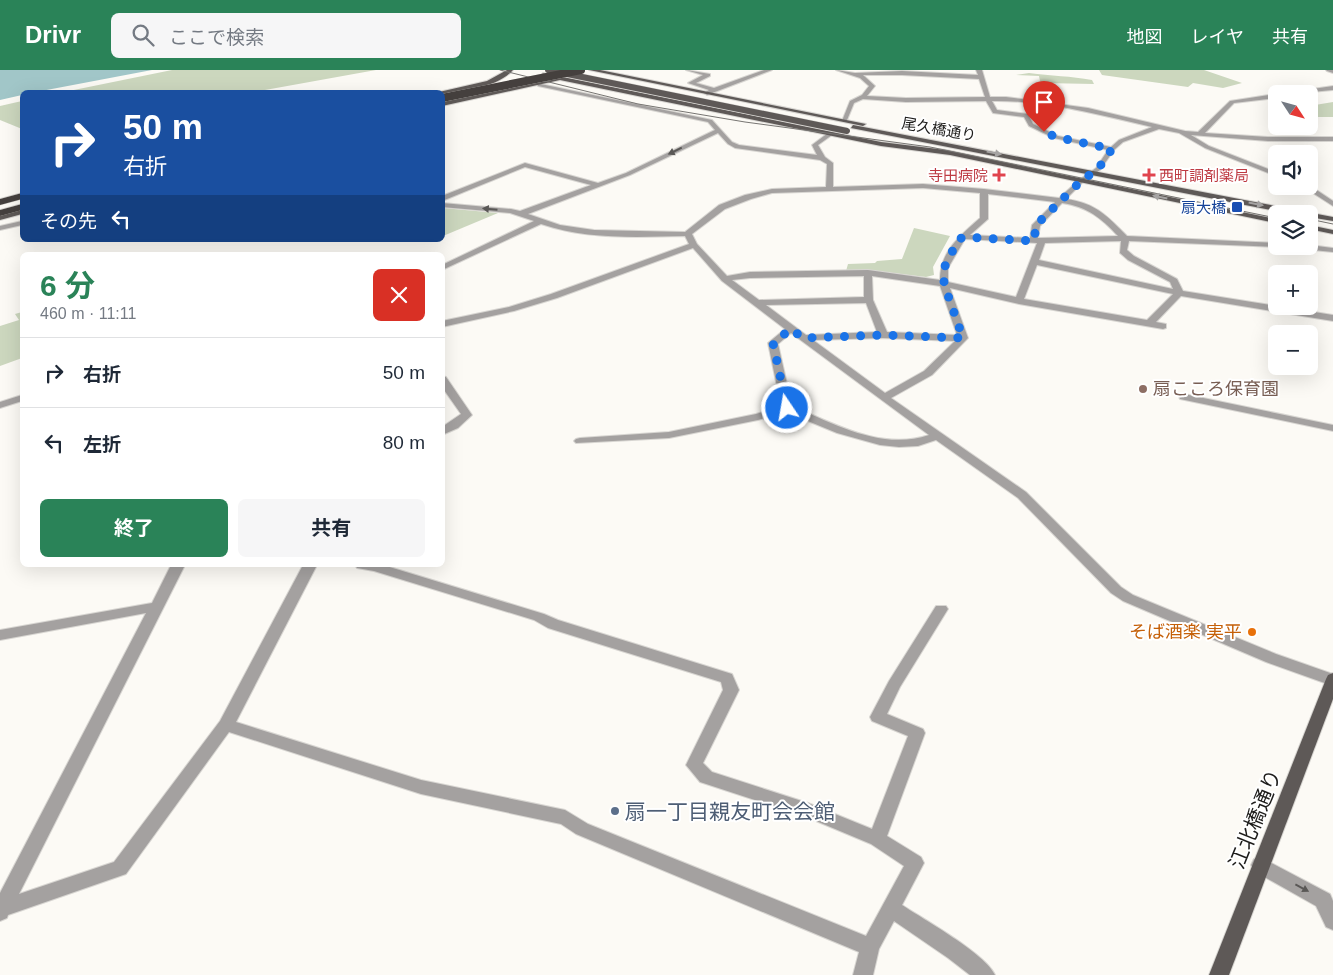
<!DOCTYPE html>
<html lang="ja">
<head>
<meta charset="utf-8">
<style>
  :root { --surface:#fff; --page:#f6f6f7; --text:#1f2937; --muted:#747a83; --line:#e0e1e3; --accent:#2a8358 }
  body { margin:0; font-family:Helvetica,"Noto Sans JP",sans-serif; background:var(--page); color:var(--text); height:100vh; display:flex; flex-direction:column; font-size:19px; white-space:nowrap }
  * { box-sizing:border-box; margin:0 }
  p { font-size:16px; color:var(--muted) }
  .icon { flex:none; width:28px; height:28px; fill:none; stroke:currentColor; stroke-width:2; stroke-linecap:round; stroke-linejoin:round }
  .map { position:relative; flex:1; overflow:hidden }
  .side { position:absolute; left:20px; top:182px; width:425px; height:315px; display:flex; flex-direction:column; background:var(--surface); border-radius:8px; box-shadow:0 5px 20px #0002 }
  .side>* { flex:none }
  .hud { position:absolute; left:20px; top:20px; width:425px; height:152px; border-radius:8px; box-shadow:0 5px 20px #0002; background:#1a4fa0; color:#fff; overflow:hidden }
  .needle { width:32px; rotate:126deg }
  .controls { position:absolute; left:1268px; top:15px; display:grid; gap:10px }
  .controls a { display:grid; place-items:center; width:50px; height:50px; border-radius:8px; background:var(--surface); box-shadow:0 5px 20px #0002; font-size:25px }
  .pin { position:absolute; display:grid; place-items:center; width:42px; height:42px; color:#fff; margin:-51px -21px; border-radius:50% 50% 50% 0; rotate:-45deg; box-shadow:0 0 5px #0007 }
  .pin .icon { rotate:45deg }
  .me { position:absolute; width:55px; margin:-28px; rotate:348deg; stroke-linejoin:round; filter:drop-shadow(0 0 4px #0008) }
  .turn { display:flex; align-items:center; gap:18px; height:105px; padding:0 20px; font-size:22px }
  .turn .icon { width:65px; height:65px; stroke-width:2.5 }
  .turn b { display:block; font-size:35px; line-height:42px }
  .then { display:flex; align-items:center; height:48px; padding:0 20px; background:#0003; gap:10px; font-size:19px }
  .round { display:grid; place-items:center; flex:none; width:52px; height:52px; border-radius:8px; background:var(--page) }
  .summary { display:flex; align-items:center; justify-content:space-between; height:85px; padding:0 20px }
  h1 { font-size:30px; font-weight:700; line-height:38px; color:var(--accent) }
  .primary-button { display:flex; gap:10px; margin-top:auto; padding:10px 20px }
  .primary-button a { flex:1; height:58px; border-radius:8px; background:var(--accent); color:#fff; font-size:20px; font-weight:700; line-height:58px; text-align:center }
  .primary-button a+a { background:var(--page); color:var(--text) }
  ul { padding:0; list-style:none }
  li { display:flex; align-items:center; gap:15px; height:70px; padding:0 20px; border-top:1px solid var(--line) }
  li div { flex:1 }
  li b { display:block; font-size:19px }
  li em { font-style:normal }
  header { display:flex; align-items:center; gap:30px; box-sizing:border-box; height:70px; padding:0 25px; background:var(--accent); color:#fff }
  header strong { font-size:24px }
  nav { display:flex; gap:28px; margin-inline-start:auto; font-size:18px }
  .search { width:350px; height:45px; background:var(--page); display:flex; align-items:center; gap:12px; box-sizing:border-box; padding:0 18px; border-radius:8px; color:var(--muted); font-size:19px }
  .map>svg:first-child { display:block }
  .green { fill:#ccd7be }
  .water { fill:#a1c6c8 }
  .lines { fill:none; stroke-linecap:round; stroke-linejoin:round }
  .minor-casing { stroke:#d8d6d2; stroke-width:2 }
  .major-casing { stroke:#d8d6d2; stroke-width:2 }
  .highway-casing { stroke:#d8d6d2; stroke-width:1 }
  .minor { fill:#a4a1a0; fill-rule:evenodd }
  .major { fill:#5e5957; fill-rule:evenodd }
  .highway { fill:#45403e; fill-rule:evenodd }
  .tram { stroke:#777572; stroke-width:1 }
  .major-bridge-casing { stroke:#d8d6d2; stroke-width:7; stroke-linecap:butt }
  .highway-bridge-casing { stroke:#d8d6d2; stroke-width:8; stroke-linecap:butt }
  .major-bridge { stroke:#5e5957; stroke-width:6 }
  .highway-bridge { stroke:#45403e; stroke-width:8 }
  .oneway { fill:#5a5856 }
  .oneway2 { fill:#a6a4a3 }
  .route { stroke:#1a73e8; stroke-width:9; stroke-dasharray:0 16.2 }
  .health-dot { fill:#e0444e; stroke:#fff; stroke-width:2 }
  .transit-dot { fill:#1a4fb4; stroke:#fff; stroke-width:2 }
  .education-dot { fill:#8d6e63; stroke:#fff; stroke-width:2 }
  .food-dot { fill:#e8710a; stroke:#fff; stroke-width:2 }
  .service-dot { fill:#5c6f8a; stroke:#fff; stroke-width:2 }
  .labels { text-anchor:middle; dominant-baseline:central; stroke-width:4; stroke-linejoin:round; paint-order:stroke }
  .far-street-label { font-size:15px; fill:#1d1c1a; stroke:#fff }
  .far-health-label { font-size:15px; fill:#be3a42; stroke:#fff; text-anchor:end }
  .far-transit-label { font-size:15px; fill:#164399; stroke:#fff; text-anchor:end }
  .education-label { font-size:18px; fill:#785e54; stroke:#fff; text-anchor:start }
  .food-label { font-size:18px; fill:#c56008; stroke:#fff; text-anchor:end }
  .near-service-label { font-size:21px; fill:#4e5e75; stroke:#fff; text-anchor:start }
  .near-street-label { font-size:21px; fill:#1d1c1a; stroke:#fff }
</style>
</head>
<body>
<header>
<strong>Drivr</strong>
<div class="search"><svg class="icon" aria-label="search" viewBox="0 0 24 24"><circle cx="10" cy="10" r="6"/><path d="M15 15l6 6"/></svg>ここで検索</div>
<nav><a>地図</a><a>レイヤ</a><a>共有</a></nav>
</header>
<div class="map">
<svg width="1333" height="905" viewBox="0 0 1333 905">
  <rect width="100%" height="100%" fill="#fcfaf5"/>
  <g class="green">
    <polygon points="172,0 376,0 254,22 64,22"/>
    <polygon points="1099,0 1204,0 1242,13 1223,18 1193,13 1188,17 1102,5"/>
    <path d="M1029,3C1051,6 1071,6 1092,10L1094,14L1042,13L1040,11L1039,6L1016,5Z"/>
    <polygon points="22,31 22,59 0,50 0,36"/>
    <polygon points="1333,32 1333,47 1309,47 1309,33 1315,35"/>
    <polygon points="443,138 498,143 443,166"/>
    <polygon points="914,158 950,166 933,197 934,205 926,207 867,200 846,201 848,194 875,193 877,191 902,189"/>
    <polygon points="22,242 22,288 0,296 0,256 19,250 15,244"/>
  </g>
  <polygon class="water" points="0,0 152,0 36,22 22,22 22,25 0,30"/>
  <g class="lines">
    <defs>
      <g id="minor">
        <polygon points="686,0 710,4 710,6 696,13 714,18 764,0 772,0 707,25 704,23 709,20 688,13 703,5"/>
        <path d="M836,0L855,3L902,1L978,5L976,0H982L990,27H1006L1088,38L1185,61L1198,62L1230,31L1276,24V28L1234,33L1205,63L1268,67H1333V71H1268L1191,65L1209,76L1276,102V106L1205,78L1179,63L1159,59L1123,72L1114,80L1100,100L1083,112L1066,129C1096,133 1107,146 1127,166L1276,173V176L1279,177L1129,171L1127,180L1134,186L1177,209L1183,221L1333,245V251L1181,226L1156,252L1166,254V258L1163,259L1019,234L950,218L968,268L932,305L891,328L1026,422L1121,517L1133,525L1276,584L1333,604V616L1266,592L1123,531L1111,523L1018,428L936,370L918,376L899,377L880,375L837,363L786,342L758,350L669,368L576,373L574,371L576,369L580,368L669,362L756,344L781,336L768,273L785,259L722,211L693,178L557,228L514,241L442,257V251L509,237L551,224L689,174L685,166C637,167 587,170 541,154L442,200V195L534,151L510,143L442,137V133L511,139L520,141L591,115L525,97L442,131V126L525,93L598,113L626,103L715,60L708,52L538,16L536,13L712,50L732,72L739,75L817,85L812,75L828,63H832V65L818,75L825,87L833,93V117L923,114L984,119L1059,128L1079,110L1096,98L1108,80L1054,68L1029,56L1024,47L993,43L986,31L906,32L863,29L854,33L847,50L842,51L850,31L862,25L869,16L860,8ZM863,5H902L979,9L985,27L906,28L867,26L875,16ZM992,31C1045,30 1100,45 1152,57L1119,70L1111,77L1058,66L1033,54L1028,44L997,40ZM718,63L728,74L735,78L820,90L827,94L826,117L772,119L745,125L719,135L685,162L594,160L560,155L528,144L630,105ZM923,118L980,123V148C960,166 940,181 940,210L868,200L750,202L727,206L697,174L692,164L725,139L751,129L772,123ZM988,124L1055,132L1032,155L1030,168L970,165L988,149ZM1062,133C1088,137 1101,148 1118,166L1038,168L1040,156ZM965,169L1037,173L1016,227L948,212V198ZM1121,171L1120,183L1128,190L1170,212L1173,219L1039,190L1045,173ZM1037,195L1173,224L1147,250L1024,229ZM864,206V227L759,230L732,210L750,208ZM872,206L940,216L957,265L887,262L873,230ZM866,233L877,262L806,265L766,235ZM791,263L929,365C882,381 835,354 792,336L778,274ZM883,268L955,271L924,301L885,323L813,270Z"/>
        <polygon points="1326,0 1333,0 1333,3 1327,1"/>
        <polygon points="1333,16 1333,20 1289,24 1292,22"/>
        <polygon points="1309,115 1333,131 1333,136 1302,116"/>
        <polygon points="22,151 22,155 0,160 0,156"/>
        <polygon points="1309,175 1333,178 1333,182 1293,178 1289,176"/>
        <polygon points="442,306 446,307 472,345 458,358 442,365 442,357 461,344 442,317"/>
        <polygon points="1184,324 1333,355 1333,361 1180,329 1179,327 1180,325"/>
        <polygon points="22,325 22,331 0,338 0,332"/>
        <path d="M171,495H185L19,824L114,792L220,651L303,495H317L236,652L421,710L565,740L588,754L866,866L904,796L871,774L804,746L700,712L686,695L723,620L721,612L548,558L534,550L374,501L357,498L355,495H383L544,544L558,550L732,604L739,620L703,693L712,702L808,733L872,759L908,666L872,651L870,647L889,611L936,536H946L948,539L900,617L887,644L923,659L925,663L887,766L921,787L924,793L902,835C923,849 986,884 995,905H970L948,888L894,851L879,879L873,905H853L859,882L576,764L561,754L421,724L229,662L126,804L8,845L7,848L0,851V823L146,543L0,570V560L152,533Z"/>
        <polygon points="1260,787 1330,824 1333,831 1333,860 1326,857 1316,836 1254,801 1251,795 1254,789"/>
      </g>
      <g id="major">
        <path d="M507,0H513C497,18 465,20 442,24L439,22L487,11Z"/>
        <polygon points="589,0 600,0 866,54 863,56"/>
        <polygon points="543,3 881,72 946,80 1276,149 1276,153 950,85 881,76 560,10 442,36 442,32 554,9 541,6"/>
        <polygon points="853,55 1333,147 1333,151 1309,147 1309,144 1291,144 851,58"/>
        <polygon points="22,140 22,144 0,150 0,146"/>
        <polygon points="1309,155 1333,160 1333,164 1309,159"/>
        <polygon points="1333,603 1333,629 1229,905 1209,905 1326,609 1328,605"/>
      </g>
      <g id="highway">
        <polygon points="22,123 22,129 0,135 0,129"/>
        <polygon points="22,134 22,140 0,146 0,140"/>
      </g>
    </defs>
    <use href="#minor" class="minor-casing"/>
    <use href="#major" class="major-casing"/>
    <use href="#highway" class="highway-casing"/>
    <use href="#minor" class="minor"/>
    <use href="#major" class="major"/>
    <use href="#highway" class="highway"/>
    <g class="tram">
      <polyline points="500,0 638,34 745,52 930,77 1276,148"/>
      <polyline points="1309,149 1333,154"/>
    </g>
    <defs>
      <polyline id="major-bridge" points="548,0 847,61"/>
      <polyline id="highway-bridge" points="442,28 581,0"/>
    </defs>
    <use href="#major-bridge" class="major-bridge-casing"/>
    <use href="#highway-bridge" class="highway-bridge-casing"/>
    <use href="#major-bridge" class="major-bridge"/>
    <use href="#highway-bridge" class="highway-bridge"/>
  </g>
  <defs><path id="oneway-solid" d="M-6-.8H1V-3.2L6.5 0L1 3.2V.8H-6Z" transform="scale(1.25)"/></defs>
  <g class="oneway">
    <use href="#oneway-solid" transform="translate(675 81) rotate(154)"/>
    <use href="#oneway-solid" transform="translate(490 139) rotate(-175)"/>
    <use href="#oneway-solid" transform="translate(1302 818) rotate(28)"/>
  </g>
  <g class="oneway2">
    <use href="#oneway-solid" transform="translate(994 83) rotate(11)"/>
    <use href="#oneway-solid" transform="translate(1160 127) rotate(-168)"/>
    <use href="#oneway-solid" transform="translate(1256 134) rotate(11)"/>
  </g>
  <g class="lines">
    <polyline class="route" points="787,338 773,273 791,259 803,268 883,265 963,268 944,214 944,198 958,170 963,167 1034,171 1036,155 1081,111 1098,99 1112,79 1056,67 1044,62"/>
  </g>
  <g class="health-dot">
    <path d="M996.5 97.5h5v5h5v5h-5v5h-5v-5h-5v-5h5z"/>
    <path d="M1146.5 97.5h5v5h5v5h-5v5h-5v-5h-5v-5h5z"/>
  </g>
  <rect class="transit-dot" x="1231" y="131" width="12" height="12" rx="2.5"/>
  <circle class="education-dot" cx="1143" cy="319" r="5"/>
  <circle class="food-dot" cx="1252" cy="562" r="5"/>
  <circle class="service-dot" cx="615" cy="741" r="5"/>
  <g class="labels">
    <g class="far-street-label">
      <text transform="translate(939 59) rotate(10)">尾久橋通り</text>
    </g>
    <g class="far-health-label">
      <text x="988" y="105">寺田病院</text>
      <text x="1159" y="105" text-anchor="start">西町調剤薬局</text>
    </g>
    <g class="far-transit-label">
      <text x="1226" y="137">扇大橋</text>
    </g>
    <g class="education-label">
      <text x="1153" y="319">扇こころ保育園</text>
    </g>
    <g class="food-label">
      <text x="1242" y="562">そば酒楽 実平</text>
    </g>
    <g class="near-service-label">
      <text x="625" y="741">扇一丁目親友町会会館</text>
    </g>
    <g class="near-street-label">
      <text transform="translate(1255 749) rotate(-68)">江北橋通り</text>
    </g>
  </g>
</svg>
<div class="controls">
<a><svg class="needle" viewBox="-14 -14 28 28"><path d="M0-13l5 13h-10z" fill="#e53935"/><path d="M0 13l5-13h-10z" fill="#747a83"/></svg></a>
<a><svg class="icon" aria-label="sound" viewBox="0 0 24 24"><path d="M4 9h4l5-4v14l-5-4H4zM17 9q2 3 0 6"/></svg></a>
<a><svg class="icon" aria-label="layers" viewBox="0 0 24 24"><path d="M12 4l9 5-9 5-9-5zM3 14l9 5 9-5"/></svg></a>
<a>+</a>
<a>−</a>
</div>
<div class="pin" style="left:1044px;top:62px;background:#d93025"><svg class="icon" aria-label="arrive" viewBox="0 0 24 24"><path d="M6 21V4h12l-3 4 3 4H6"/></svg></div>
<svg class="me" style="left:787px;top:338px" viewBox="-20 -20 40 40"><circle r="17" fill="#1a73e8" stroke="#fff" stroke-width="3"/><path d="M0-11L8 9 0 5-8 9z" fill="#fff"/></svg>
<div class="hud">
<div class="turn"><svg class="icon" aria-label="right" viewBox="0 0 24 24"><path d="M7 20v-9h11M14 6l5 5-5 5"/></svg><div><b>50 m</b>右折</div></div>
<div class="then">その先<svg class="icon" aria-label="left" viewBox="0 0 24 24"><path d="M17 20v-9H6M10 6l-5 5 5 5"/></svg></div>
</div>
<section class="side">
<div class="summary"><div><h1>6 分</h1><p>460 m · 11:11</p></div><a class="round" style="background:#d93025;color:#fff"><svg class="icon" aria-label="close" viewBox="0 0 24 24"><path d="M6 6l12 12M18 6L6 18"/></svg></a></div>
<ul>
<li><svg class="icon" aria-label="right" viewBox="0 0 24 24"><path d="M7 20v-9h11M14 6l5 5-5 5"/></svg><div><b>右折</b></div><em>50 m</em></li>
<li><svg class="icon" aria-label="left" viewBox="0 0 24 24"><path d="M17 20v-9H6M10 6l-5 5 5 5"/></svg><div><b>左折</b></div><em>80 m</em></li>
</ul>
<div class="primary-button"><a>終了</a><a>共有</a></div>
</section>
</div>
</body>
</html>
